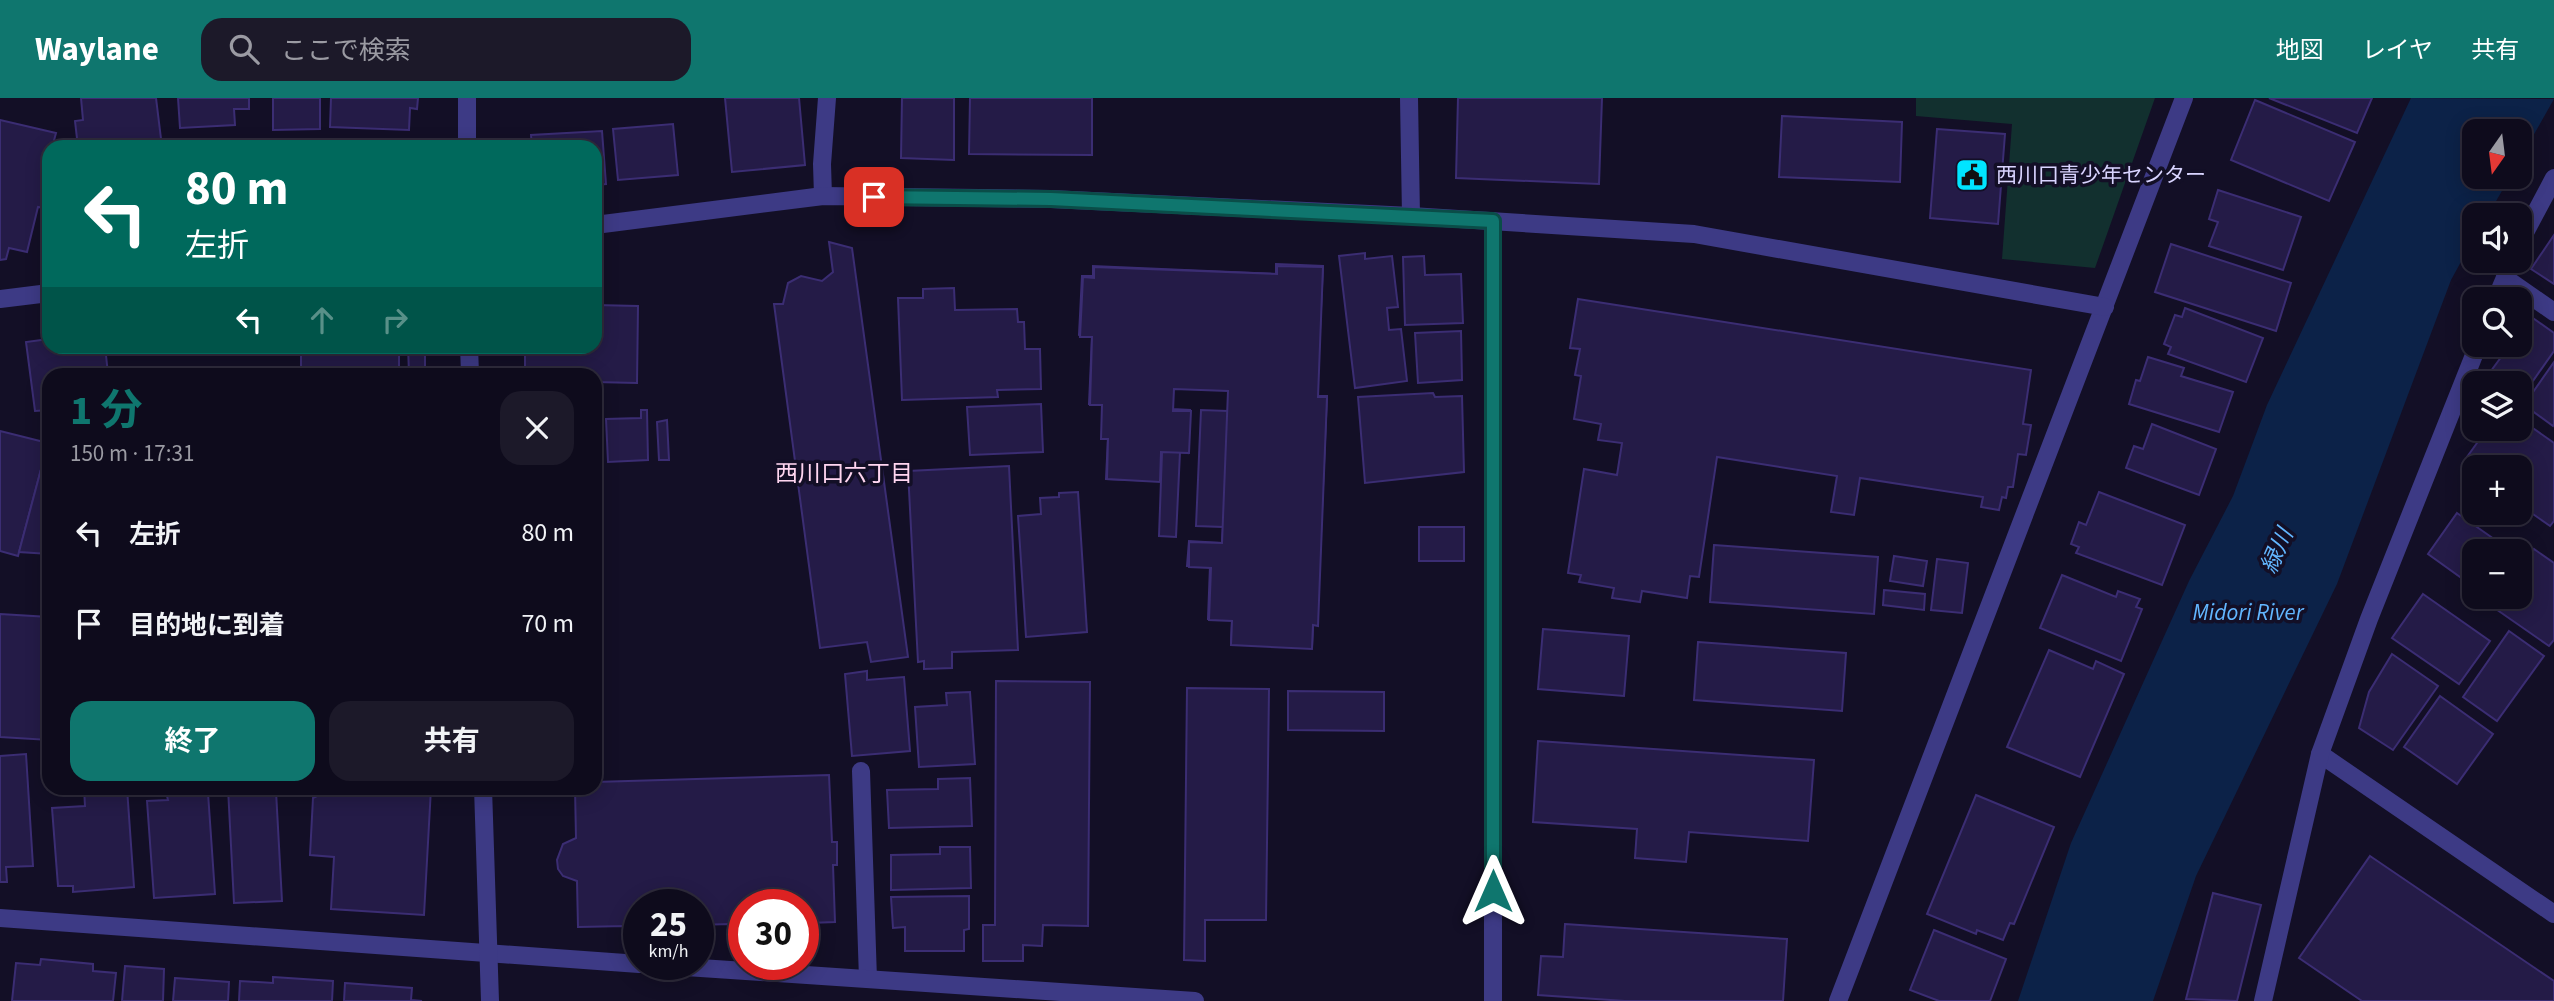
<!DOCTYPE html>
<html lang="ja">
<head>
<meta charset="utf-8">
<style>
  :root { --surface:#0e0b1c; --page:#1c1929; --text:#f1f3f6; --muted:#9b9ba3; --line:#2e2b3b; --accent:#0f766e }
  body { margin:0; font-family:"Source Sans 3","Noto Sans JP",sans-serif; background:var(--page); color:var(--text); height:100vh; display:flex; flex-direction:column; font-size:26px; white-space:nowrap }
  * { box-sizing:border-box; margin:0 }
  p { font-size:23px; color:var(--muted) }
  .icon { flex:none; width:38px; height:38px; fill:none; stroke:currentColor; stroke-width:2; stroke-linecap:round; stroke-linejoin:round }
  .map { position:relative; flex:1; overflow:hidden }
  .details { position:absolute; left:42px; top:270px; width:560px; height:427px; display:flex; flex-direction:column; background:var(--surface); border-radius:21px; box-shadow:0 4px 18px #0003,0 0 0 2px var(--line) }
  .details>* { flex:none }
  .top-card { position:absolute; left:42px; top:42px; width:560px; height:214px; border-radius:21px; box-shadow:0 4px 18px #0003,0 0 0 2px var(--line); background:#00695c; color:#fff; overflow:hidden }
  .needle { width:46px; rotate:194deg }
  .controls { position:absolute; left:2462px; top:21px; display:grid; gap:14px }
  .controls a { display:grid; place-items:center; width:70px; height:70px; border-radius:14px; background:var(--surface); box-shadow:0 4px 18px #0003,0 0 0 2px var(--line); font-size:35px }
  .speed { position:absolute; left:623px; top:791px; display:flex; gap:14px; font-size:35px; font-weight:700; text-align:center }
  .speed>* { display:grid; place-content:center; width:91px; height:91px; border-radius:50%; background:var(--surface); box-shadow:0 4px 18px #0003,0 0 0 2px var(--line); line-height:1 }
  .speed small { font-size:18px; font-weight:400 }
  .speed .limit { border:10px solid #d22; background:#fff; color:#111 }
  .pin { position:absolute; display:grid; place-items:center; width:60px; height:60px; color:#fff; margin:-30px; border-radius:14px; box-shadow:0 4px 10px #0006 }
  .me { position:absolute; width:77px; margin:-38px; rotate:0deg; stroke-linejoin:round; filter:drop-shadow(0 0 5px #0008) }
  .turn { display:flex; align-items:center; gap:24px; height:147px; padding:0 28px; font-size:32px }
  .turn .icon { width:91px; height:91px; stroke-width:2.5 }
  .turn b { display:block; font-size:49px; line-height:60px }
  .lanes { display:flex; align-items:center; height:66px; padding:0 28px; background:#0003; justify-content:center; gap:35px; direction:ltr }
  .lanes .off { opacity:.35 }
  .round { display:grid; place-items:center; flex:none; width:74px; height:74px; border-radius:21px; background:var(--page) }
  .head { display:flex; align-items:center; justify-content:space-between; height:119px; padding:0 28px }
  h1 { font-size:42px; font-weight:700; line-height:52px; color:var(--accent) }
  .primary-button { display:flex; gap:14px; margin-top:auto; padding:14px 28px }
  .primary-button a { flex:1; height:80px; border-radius:21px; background:var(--accent); color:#fff; font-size:28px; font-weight:700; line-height:80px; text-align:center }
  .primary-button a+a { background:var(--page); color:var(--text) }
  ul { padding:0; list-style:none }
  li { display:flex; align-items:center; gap:21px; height:91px; padding:0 28px }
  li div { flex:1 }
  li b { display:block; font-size:26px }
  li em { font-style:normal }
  header { display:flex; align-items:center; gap:42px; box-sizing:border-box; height:98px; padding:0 35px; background:var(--accent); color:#fff }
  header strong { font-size:33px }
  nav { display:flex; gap:38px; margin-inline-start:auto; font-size:24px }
  .search { width:490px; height:63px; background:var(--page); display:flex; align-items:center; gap:18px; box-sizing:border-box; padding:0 24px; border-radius:21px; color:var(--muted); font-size:26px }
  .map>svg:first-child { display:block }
  .green { fill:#12302f }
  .water { fill:#0c2248 }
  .building { fill:#241b47; stroke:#3b2d73; stroke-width:2 }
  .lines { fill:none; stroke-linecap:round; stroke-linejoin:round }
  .service { stroke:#3d3a85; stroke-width:18 }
  .minor { stroke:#3d3a85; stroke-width:18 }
  .tertiary { stroke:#3d3a85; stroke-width:18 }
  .route-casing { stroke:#0a4d48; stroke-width:18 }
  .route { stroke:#0f766e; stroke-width:12 }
  .labels { text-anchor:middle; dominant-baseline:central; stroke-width:7; stroke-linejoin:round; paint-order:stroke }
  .poi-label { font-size:21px; fill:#d9d4ff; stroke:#130f26; text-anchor:start }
  .neighbourhood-label { font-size:23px; fill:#ffd6f0; stroke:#130f26 }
  .water-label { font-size:23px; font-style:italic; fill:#62b6ff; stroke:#130f26 }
</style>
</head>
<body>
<header>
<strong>Waylane</strong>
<div class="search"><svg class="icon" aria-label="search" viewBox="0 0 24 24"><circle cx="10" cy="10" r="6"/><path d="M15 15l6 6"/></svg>ここで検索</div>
<nav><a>地図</a><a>レイヤ</a><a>共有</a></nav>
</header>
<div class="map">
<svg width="2554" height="903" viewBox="0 0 2554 903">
  <rect width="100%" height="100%" fill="#130f26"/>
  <polygon class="green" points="1916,0 2155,0 2095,170 2002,161 2012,26 1916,18"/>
  <polygon class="water" points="2411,0 2554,1 2520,61 2520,33 2474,33 2474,79 2510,79 2488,117 2474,117 2474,140 2451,182 2337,486 2196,778 2153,903 2018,903 2071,745 2189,483 2233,398 2267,307"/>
  <g class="building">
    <polygon points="81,0 156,0 162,49 78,49 75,23 83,22"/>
    <polygon points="178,0 249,0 249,11 234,11 235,27 180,30"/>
    <polygon points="273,0 320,0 320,31 273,32"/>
    <polygon points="331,0 418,0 417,11 410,10 409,32 330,29"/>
    <polygon points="725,0 799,0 805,67 732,74"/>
    <polygon points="902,0 954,0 954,62 901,60"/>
    <polygon points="970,0 1092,0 1092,57 969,56"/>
    <polygon points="1458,0 1602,0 1599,86 1456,80"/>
    <polygon points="2269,0 2372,0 2357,35"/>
    <polygon points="2255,2 2355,44 2329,103 2231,62"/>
    <polygon points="1782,18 1902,24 1900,84 1779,79"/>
    <polygon points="0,22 56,35 53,46 59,48 49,49 49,88 44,110 38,109 27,154 9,150 6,161 0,162"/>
    <polygon points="673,26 678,77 618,82 613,31"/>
    <polygon points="1937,31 2005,36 1998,126 1930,120"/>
    <polygon points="602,33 606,86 595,87 595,49 532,49 531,37"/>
    <polygon points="340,42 341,49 296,49 296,45"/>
    <polygon points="2218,92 2301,119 2283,172 2209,148 2218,124 2209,121"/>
    <polygon points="2554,137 2554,186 2531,171"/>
    <polygon points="829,144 852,150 908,559 871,564 867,544 820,550 774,206 783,206 788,185 801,178 822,183 833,174"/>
    <polygon points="2171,146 2291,185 2276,233 2155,194"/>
    <polygon points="1365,155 1365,161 1392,158 1398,209 1387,210 1389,232 1401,231 1407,283 1355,290 1339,158"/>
    <polygon points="1424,158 1425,177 1461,176 1463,225 1405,227 1403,159"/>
    <polygon points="1276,166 1323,168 1317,298 1327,298 1317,527 1313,527 1312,549 1231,546 1232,522 1208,521 1210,468 1187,468 1189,443 1222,445 1223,429 1196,428 1201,312 1228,313 1229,292 1173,290 1172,311 1190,312 1188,355 1180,354 1176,439 1159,438 1162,354 1160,353 1159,383 1106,381 1108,339 1102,339 1103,307 1089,306 1092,239 1079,237 1082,178 1093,178 1093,168 1276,176"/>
    <polygon points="1277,168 1323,169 1318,299 1327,299 1318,528 1313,527 1312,551 1231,547 1232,523 1209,522 1211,470 1189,469 1189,444 1222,445 1228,293 1174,291 1173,313 1191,313 1189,355 1161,354 1160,384 1107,381 1108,341 1101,341 1102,307 1090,307 1092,239 1080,239 1083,179 1094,180 1094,169 1277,176"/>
    <polygon points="954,190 955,212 1017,211 1018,224 1024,224 1025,251 1040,251 1041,291 997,292 998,299 902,302 898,200 923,200 923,191"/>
    <polygon points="1578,201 2031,272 2023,326 2031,327 2026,357 2018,356 2013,389 2008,389 2006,400 2002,399 1999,412 1981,409 1983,399 1860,380 1854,417 1831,414 1837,378 1717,359 1699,479 1690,478 1687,500 1642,493 1640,504 1612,500 1614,490 1579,484 1581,477 1568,475 1584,371 1617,377 1622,345 1598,342 1601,326 1574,321 1581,278 1575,277 1580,251 1570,250"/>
    <polygon points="595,207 638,208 637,285 595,284 595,276 525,276 525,248 595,248"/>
    <polygon points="2185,210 2263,240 2246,284 2168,256 2171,249 2164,246 2175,217 2182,219"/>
    <polygon points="2530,218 2554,235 2554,253 2521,300 2520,285 2500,285 2488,277 2510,247 2520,247 2520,232"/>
    <polygon points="1461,233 1462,282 1418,285 1415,235"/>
    <polygon points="49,241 49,248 105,248 108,276 49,276 49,312 35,313 26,244"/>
    <rect x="301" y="248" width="98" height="28"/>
    <polygon points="408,248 425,248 425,276 409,276"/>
    <polygon points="2148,259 2184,270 2181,278 2233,294 2219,334 2129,306 2136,282 2140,283"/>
    <polygon points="2554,264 2554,326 2553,328 2524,307"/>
    <polygon points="1433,295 1435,299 1462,298 1464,374 1365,385 1358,299"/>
    <polygon points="1041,306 1043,354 970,357 967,309"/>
    <polygon points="641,312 647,312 648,362 608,364 606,321 641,320"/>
    <polygon points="2520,321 2554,345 2554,423 2550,428 2520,407 2520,369 2474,369 2474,375 2462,366 2487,331 2520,331"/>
    <polygon points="667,322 669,362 659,362 657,324"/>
    <polygon points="2152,326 2216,351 2199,397 2126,370 2134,348 2143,351"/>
    <polygon points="0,333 48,345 18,458 0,453"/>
    <polygon points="48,345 49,456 19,454"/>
    <polygon points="1009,368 1018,552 952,554 952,570 924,571 924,563 918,564 908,373"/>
    <polygon points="1078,394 1087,534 1026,539 1018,418 1041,416 1040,400 1059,399 1059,395"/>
    <polygon points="2099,394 2185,427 2162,487 2076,455 2079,449 2071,446 2079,424 2086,427"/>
    <polygon points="2457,415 2511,453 2474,453 2474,489 2428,456"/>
    <rect x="1419" y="429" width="45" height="34"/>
    <polygon points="1714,447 1878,459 1874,516 1710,504"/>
    <polygon points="2534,451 2554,465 2554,542 2549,548 2493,509 2500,499 2520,499 2520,471"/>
    <polygon points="1894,458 1927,463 1923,488 1890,483"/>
    <polygon points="1937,461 1968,465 1962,515 1931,512"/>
    <polygon points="2062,477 2116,499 2118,493 2140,501 2136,509 2142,511 2121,563 2040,530"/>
    <polygon points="1884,492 1925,496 1924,512 1883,507"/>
    <polygon points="2423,496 2490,543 2459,586 2392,540"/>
    <polygon points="0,516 49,519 49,642 0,639"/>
    <polygon points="1543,531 1629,538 1624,598 1538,591"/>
    <polygon points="2509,533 2544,558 2497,623 2463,599"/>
    <polygon points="1698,544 1846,555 1842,613 1694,602"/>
    <polygon points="2049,552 2093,571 2096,563 2124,576 2080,679 2007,649"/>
    <polygon points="2392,556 2438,588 2393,652 2359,630 2369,594"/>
    <polygon points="867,573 867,582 904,579 910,653 852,658 845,576"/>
    <polygon points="996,583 1090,584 1088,828 1043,827 1042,848 1023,847 1023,863 983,863 983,827 995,827"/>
    <polygon points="1187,590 1269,591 1266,822 1205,822 1205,863 1184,862"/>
    <polygon points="1288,593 1384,594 1384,633 1288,632"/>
    <polygon points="970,594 975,666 919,669 915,609 947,607 946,595"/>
    <polygon points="2440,598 2493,636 2457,686 2404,649"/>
    <polygon points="1538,643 1814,662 1808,743 1689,734 1686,764 1635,760 1637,731 1533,724"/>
    <polygon points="26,656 33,768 6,769 7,784 0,784 0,658"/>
    <polygon points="829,677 832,744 837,744 837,767 833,767 835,824 809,825 809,835 803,836 803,807 744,807 744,837 729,837 729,826 698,827 698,807 639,807 639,838 627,838 626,828 578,829 577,783 563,778 558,771 557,762 563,746 576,740 575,690 595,690 595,684"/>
    <polygon points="970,680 972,728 889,730 887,692 938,691 938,681"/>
    <polygon points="84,690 127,690 134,789 73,794 73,788 58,788 52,710 85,708"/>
    <polygon points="228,690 287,690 287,693 276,693 282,803 234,805"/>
    <polygon points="342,690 431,690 424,817 331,811 334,759 310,757 313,700 325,694 341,695"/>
    <polygon points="208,695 215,796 154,800 147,703 168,702 167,698"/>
    <polygon points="1976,697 2054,729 2014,826 2010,825 2003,842 1977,832 1976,836 1927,816"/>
    <polygon points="940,749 970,749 971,790 891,792 891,757 940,756"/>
    <polygon points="2370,758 2554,883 2554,903 2362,903 2299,860"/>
    <polygon points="2213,795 2261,807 2237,903 2186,901"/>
    <polygon points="969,798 969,831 964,832 964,853 905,853 905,829 893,830 891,799"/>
    <polygon points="1565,826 1787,841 1783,903 1625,903 1538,897 1541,858 1563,859"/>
    <polygon points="1934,832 2006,861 1990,903 1939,903 1910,892"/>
    <polygon points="41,861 93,866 93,873 116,875 113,903 12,903 16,865 40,867"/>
    <polygon points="125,868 164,871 163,903 122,903"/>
    <polygon points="273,879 333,883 332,903 239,903 240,883 273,885"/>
    <polygon points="175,880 229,884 228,903 173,903"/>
    <polygon points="345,885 412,890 411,902 422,903 344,903"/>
  </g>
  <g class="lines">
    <g class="service">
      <polyline points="823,98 822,66 827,0"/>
      <polyline points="2505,180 2554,214"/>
      <polyline points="861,673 868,881"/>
    </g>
    <g class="minor">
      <polyline points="1409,0 1411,118"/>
      <polyline points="1493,123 1493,903"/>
      <polyline points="2520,144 2554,80"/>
      <polyline points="2496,201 2512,163"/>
      <polyline points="2320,656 2554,816"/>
      <polyline points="0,820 639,866"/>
      <polyline points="641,866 1195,903"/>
      <polyline points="1838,903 2184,0"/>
      <polyline points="2263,903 2320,656 2369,521 2478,247"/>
    </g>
    <g class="tertiary">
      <polyline points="467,49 467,0"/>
      <polyline points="595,127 823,98 1051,101 1411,118 1694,136 2105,209"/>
      <polyline points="0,201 49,195"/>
      <polyline points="469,248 470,276"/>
      <polyline points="483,690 490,903"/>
    </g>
  </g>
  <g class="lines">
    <defs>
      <polyline id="route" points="874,99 1051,101 1493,123 1493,793"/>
    </defs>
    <use href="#route" class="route-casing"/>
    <use href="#route" class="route"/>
  </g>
  <defs>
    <symbol id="civic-square" viewBox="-11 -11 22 22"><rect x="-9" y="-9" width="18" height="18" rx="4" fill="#00e5ff" stroke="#130f26"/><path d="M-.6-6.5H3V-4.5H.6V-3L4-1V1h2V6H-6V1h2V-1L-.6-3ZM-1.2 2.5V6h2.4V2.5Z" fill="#111"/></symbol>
  </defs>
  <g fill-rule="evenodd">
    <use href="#civic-square" x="1953" y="58" width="38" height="38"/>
  </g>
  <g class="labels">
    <g class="poi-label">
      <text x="1996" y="77">西川口青少年センター</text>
    </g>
    <g class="neighbourhood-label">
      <text x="844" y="375">西川口六丁目</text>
    </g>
    <g class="water-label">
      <text transform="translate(2277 453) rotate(-66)">緑川</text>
      <text x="2248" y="514">Midori River</text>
    </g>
  </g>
</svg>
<div class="controls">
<a><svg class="needle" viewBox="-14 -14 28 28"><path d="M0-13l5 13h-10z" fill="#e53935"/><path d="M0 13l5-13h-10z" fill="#9b9ba3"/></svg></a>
<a><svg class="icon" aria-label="sound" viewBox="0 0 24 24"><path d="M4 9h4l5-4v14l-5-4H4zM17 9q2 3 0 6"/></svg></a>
<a><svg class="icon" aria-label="search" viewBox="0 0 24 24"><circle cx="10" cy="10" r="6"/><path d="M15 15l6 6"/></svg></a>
<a><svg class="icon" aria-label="layers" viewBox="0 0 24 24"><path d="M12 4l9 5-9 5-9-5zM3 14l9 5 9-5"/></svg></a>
<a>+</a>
<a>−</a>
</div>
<div class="speed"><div>25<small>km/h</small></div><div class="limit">30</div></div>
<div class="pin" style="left:874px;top:99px;background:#d93025"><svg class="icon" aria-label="arrive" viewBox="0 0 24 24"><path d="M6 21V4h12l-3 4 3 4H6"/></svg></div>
<svg class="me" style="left:1493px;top:793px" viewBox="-20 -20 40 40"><path d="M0-17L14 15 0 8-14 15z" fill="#0f766e" stroke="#fff" stroke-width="4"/></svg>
<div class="top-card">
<div class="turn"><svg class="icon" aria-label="left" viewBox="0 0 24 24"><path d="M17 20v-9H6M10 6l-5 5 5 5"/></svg><div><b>80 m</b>左折</div></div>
<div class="lanes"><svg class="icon" aria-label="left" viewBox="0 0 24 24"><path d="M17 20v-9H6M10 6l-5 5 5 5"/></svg><svg class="icon off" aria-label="ahead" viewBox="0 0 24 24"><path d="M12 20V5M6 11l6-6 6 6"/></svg><svg class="icon off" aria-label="right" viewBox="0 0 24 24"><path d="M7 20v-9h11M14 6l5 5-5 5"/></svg></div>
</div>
<section class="details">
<div class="head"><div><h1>1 分</h1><p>150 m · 17:31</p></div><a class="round"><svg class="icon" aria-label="close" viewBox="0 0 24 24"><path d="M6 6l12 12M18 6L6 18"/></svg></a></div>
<ul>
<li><svg class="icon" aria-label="left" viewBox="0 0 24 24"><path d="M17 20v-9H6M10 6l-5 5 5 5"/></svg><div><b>左折</b></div><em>80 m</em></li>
<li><svg class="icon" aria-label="arrive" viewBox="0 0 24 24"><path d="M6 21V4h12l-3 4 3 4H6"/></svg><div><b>目的地に到着</b></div><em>70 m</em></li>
</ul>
<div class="primary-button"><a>終了</a><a>共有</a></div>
</section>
</div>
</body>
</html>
